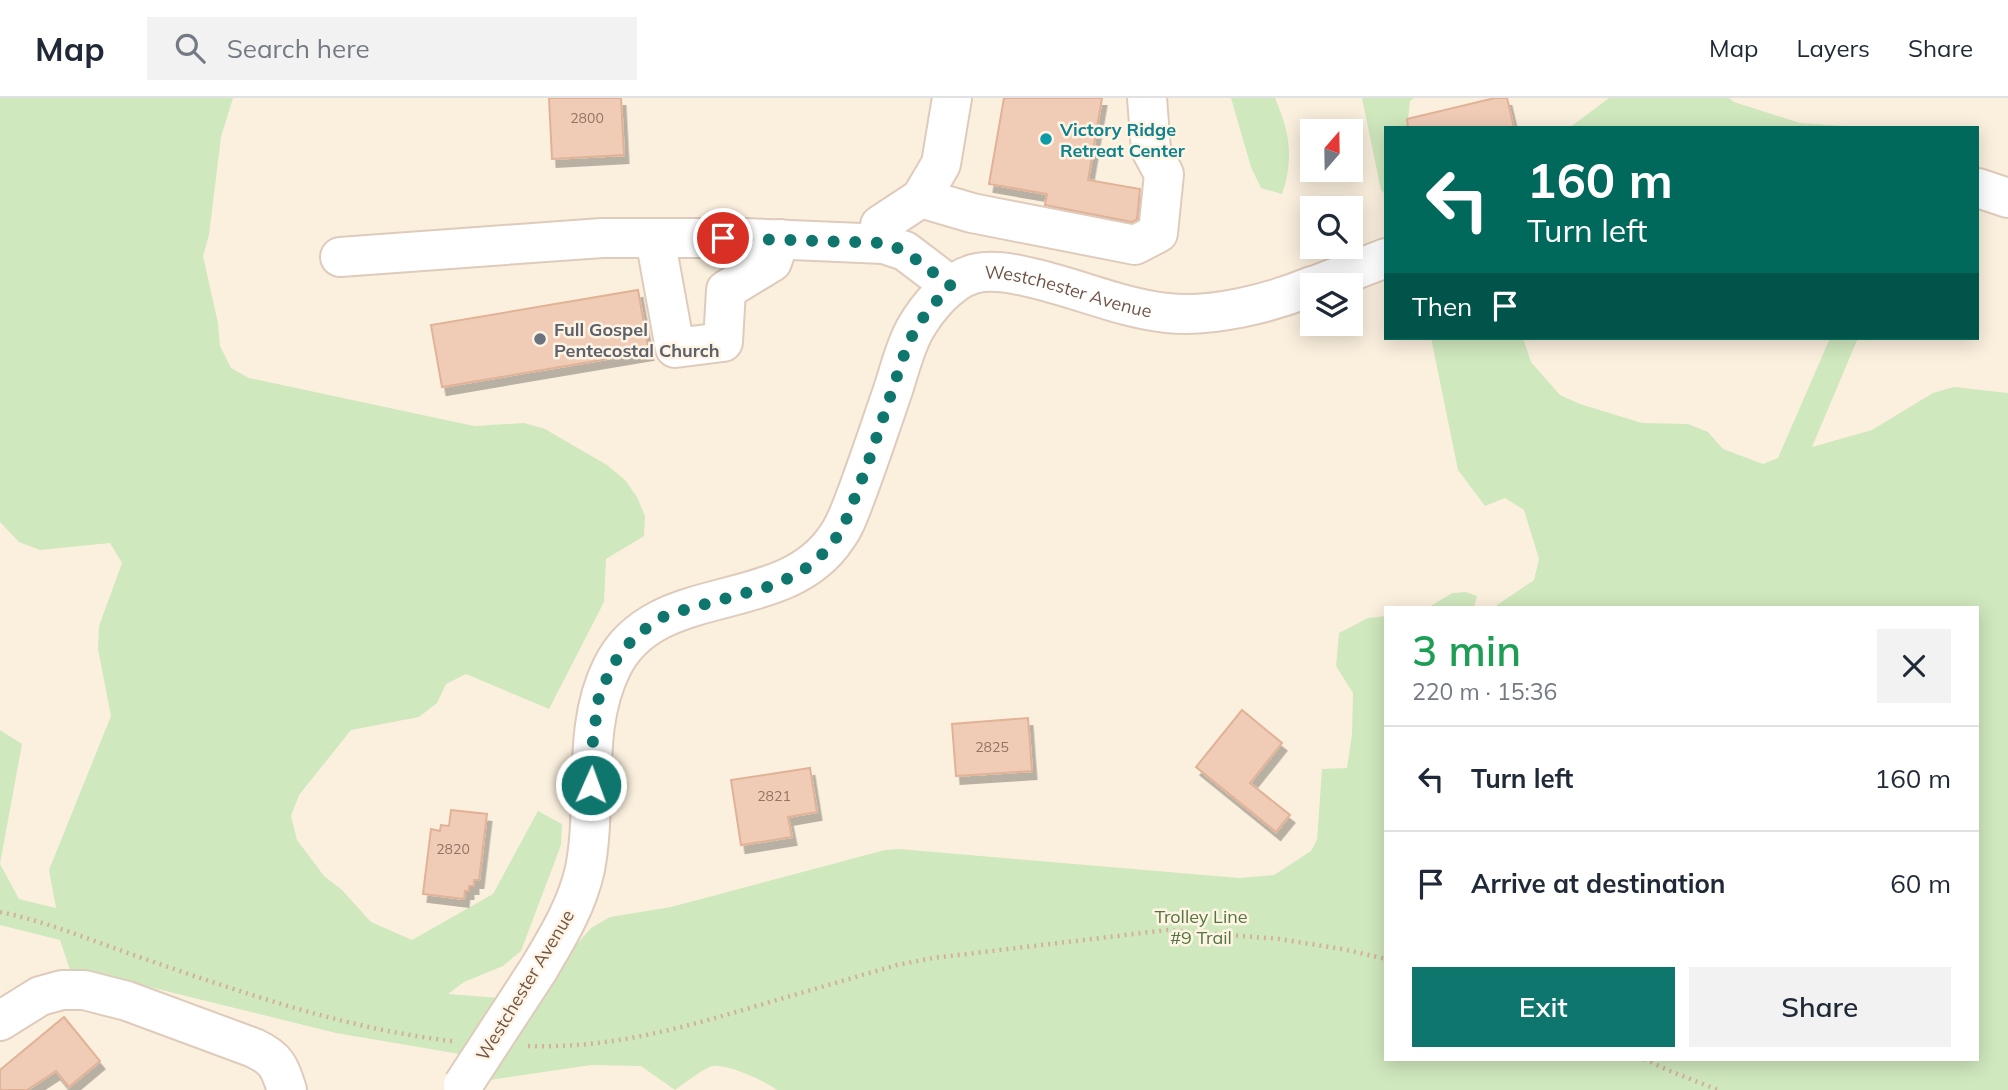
<!DOCTYPE html>
<html lang="en">
<head>
<meta charset="utf-8">
<style>
  :root { --surface:#fff; --page:#f2f2f3; --text:#1f2937; --muted:#747a83; --line:#e0e1e3; --accent:#0f766e }
  body { margin:0; font-family:Mulish,sans-serif; background:var(--page); color:var(--text); height:100vh; display:flex; flex-direction:column; font-size:26px; white-space:nowrap }
  * { box-sizing:border-box; margin:0 }
  p { font-size:23px; color:var(--muted) }
  .icon { flex:none; width:38px; height:38px; fill:none; stroke:currentColor; stroke-width:2; stroke-linecap:round; stroke-linejoin:round }
  .map { position:relative; flex:1; overflow:hidden }
  .drawer { position:absolute; left:1384px; top:508px; width:595px; height:455px; display:flex; flex-direction:column; background:var(--surface); border-radius:0px; box-shadow:0 4px 18px #0003 }
  .drawer>* { flex:none }
  .banner { position:absolute; left:1384px; top:28px; width:595px; height:214px; border-radius:0px; box-shadow:0 4px 18px #0003; background:#00695c; color:#fff; overflow:hidden }
  .needle { width:46px; rotate:20deg }
  .controls { position:absolute; left:1300px; top:21px; display:grid; gap:14px }
  .controls a { display:grid; place-items:center; width:63px; height:63px; border-radius:0px; background:var(--surface); box-shadow:0 4px 18px #0003; font-size:35px }
  .pin { position:absolute; display:grid; place-items:center; width:60px; height:60px; color:#fff; margin:-30px; border:4px solid #fff; border-radius:50%; box-shadow:0 2px 7px #0007 }
  .me { position:absolute; width:77px; margin:-38px; rotate:2deg; stroke-linejoin:round; filter:drop-shadow(0 0 5px #0008) }
  .turn { display:flex; align-items:center; gap:24px; height:147px; padding:0 28px; font-size:32px }
  .turn .icon { width:91px; height:91px; stroke-width:2.5 }
  .turn b { display:block; font-size:49px; line-height:60px }
  .then { display:flex; align-items:center; height:66px; padding:0 28px; background:#0003; gap:14px; font-size:26px }
  .round { display:grid; place-items:center; flex:none; width:74px; height:74px; border-radius:0px; background:var(--page) }
  .overview { display:flex; align-items:center; justify-content:space-between; height:119px; padding:0 28px }
  h1 { font-size:42px; font-weight:600; line-height:52px; color:#1e9e55 }
  .button { display:flex; gap:14px; margin-top:auto; padding:14px 28px }
  .button a { flex:1; height:80px; border-radius:0px; background:var(--accent); color:#fff; font-size:28px; font-weight:600; line-height:80px; text-align:center }
  .button a+a { background:var(--page); color:var(--text) }
  ul { padding:0; list-style:none }
  li { display:flex; align-items:center; gap:21px; height:105px; padding:0 28px; border-top:2px solid var(--line) }
  li div { flex:1 }
  li b { display:block; font-size:26px }
  li em { font-style:normal }
  header { display:flex; align-items:center; gap:42px; box-sizing:border-box; height:98px; padding:0 35px; background:var(--surface); border-bottom:2px solid var(--line) }
  header strong { font-size:33px }
  nav { display:flex; gap:38px; margin-inline-start:auto; font-size:24px }
  .search { width:490px; height:63px; background:var(--page); display:flex; align-items:center; gap:18px; box-sizing:border-box; padding:0 24px; border-radius:0px; color:var(--muted); font-size:26px }
  .map>svg:first-child { display:block }
  .green { fill:#d0e8be }
  .building { fill:#f0ccb7; stroke:#e2b297; stroke-width:2; filter:url(#shadow) }
  .lines { fill:none; stroke-linecap:round; stroke-linejoin:round }
  .minor-casing { stroke:#dfcbbb; stroke-width:42 }
  .path { stroke:#d4b09b; stroke-width:4.5; stroke-dasharray:2 5; stroke-linecap:butt }
  .minor { stroke:#fff; stroke-width:38 }
  .minor-bridge-casing { stroke:#dfcbbb; stroke-width:42; stroke-linecap:butt }
  .minor-bridge { stroke:#fff; stroke-width:38 }
  .route { stroke:#0f766e; stroke-width:12; stroke-dasharray:0 21.6 }
  .culture-dot { fill:#0f9aa8; stroke:#fff4e4; stroke-width:2.5 }
  .worship-dot { fill:#6b7280; stroke:#fff4e4; stroke-width:2.5 }
  .labels { text-anchor:middle; dominant-baseline:central; stroke-width:5; stroke-linejoin:round; paint-order:stroke }
  .number-label { font-size:14px; fill:#907363 }
  .culture-label { font-size:18px; font-weight:bold; fill:#0d838f; stroke:#fff4e4; text-anchor:start }
  .street-label { font-size:18px; fill:#705547; stroke:#fff4e4 }
  .worship-label { font-size:18px; font-weight:bold; fill:#5b616d; stroke:#fff4e4; text-anchor:start }
  .park-label { font-size:18px; fill:#517740; stroke:#fff4e4 }
</style>
</head>
<body>
<header>
<strong>Map</strong>
<div class="search"><svg class="icon" aria-label="search" viewBox="0 0 24 24"><circle cx="10" cy="10" r="6"/><path d="M15 15l6 6"/></svg>Search here</div>
<nav><a>Map</a><a>Layers</a><a>Share</a></nav>
</header>
<div class="map">
<svg width="2008" height="992" viewBox="0 0 2008 992">
  <defs>
    <filter id="shadow"><feDropShadow dx="4.5" dy="8" stdDeviation="0" flood-color="#0004"/></filter>
  </defs>
  <rect width="100%" height="100%" fill="#fbf0de"/>
  <g class="green">
    <path d="M0,0H233L221,39L209,137L203,158L218,225L220,248L231,270L249,280L474,328L524,325L545,331L607,367L625,382L637,399L645,418L644,438L606,461L604,504L549,611L466,576L446,586L437,605L419,619L351,632L299,697L291,718L297,742L324,778L342,792L371,824L412,842L493,796L538,713L562,726L561,747L521,853L503,868L464,884L448,896L538,903L562,863L591,830L610,819L671,809L885,752L899,751L1239,780L1274,777L1311,753L1317,742L1322,671L1347,670L1352,637L1353,595L1336,568L1339,535L1368,520L1386,518V961H1978V509H1496L1497,507L1534,482L1539,461L1524,412L1505,400L1485,408L1458,372L1431,240H1523L1531,264L1560,297L1580,306L1642,325L1688,326L1708,334L1723,351L1763,366L1778,360L1830,240H1858L1812,349L1872,332L1933,295L1954,289L2008,295V992H777C765,983 728,966 713,968C703,970 684,986 675,992L641,968L591,967L490,982L501,963L336,935L97,876L70,872L60,842L0,827V632L22,646L0,766L19,801L56,810L49,772L111,618L98,551L99,528L122,465L110,445L40,452L19,444L0,424Z"/>
    <path d="M1231,0H1275C1290,35 1294,60 1282,96L1261,90L1251,69Z"/>
    <polygon points="1362,0 1414,0 1410,3 1407,30 1386,30 1386,97 1381,92"/>
    <polygon points="1609,0 1729,0 1734,4 1800,25 1872,30 1569,30"/>
    <polygon points="1466,494 1477,498 1474,509 1429,509 1452,495"/>
  </g>
  <g class="building">
    <polygon points="549,0 621,0 624,57 552,61"/>
    <polygon points="1004,0 1102,0 1088,82 1140,91 1137,121 1132,124 1045,107 1047,96 989,86"/>
    <polygon points="1495,0 1507,0 1514,30 1408,30 1407,21"/>
    <polygon points="638,192 649,254 442,289 431,227"/>
    <polygon points="1242,612 1282,645 1250,685 1290,717 1276,734 1196,669"/>
    <polygon points="1028,620 1032,673 956,678 952,626"/>
    <polygon points="810,670 817,714 788,719 792,739 741,747 731,682"/>
    <polygon points="451,712 487,716 479,782 474,782 474,788 469,788 469,793 465,793 464,801 423,796 431,731 440,733 441,727 449,728"/>
    <polygon points="64,919 100,963 69,989 56,973 27,992 0,992 0,972"/>
  </g>
  <g class="lines">
    <defs>
      <g id="minor">
        <polyline points="1978,90 2008,100"/>
        <polyline points="921,100 972,115 1135,147 1158,135 1164,76 1151,52 1147,0"/>
        <polyline points="655,140 675,250 723,244 726,192 772,164 780,141"/>
        <polyline points="340,159 602,140 745,140 884,146"/>
        <polyline points="1316,187 1386,160"/>
        <polyline points="951,188 905,153 884,146 880,127 921,100 941,66 952,0"/>
        <path id="s1" d="M538,872C557,840 577,808 585,771C598,704 581,631 612,569C655,481 783,519 836,440C846,427 851,410 857,395C870,360 882,324 894,289C900,270 905,249 915,231C927,210 949,183 973,176C991,171 1011,175 1028,179C1075,189 1120,210 1167,215C1212,220 1271,205 1312,188"/>
        <path d="M0,923L40,898L62,892H84L127,903L254,950C277,961 279,968 287,992"/>
      </g>
    </defs>
    <use href="#minor" class="minor-casing"/>
    <g class="path">
      <path d="M0,814C49,824 95,844 142,860C244,895 346,931 452,943"/>
      <path d="M528,948C606,951 679,931 753,909C801,895 849,881 897,867L933,860L1167,832L1279,841L1342,851L1386,861"/>
      <polyline points="1644,961 1670,973 1718,992"/>
    </g>
    <use href="#minor" class="minor"/>
    <defs>
      <polyline id="minor-bridge" points="463,987 538,872"/>
    </defs>
    <use href="#minor-bridge" class="minor-bridge-casing"/>
    <use href="#minor-bridge" class="minor-bridge"/>
  </g>
  <g class="lines">
    <polyline class="route" points="591,687 593,641 599,598 613,566 635,538 666,517 774,487 801,474 820,459 836,440 847,420 867,368 904,257 915,231 931,209 951,188 905,153 884,145 723,140"/>
  </g>
  <circle class="culture-dot" cx="1046" cy="41" r="7"/>
  <circle class="worship-dot" cx="540" cy="241" r="7"/>
  <g class="labels">
    <g class="number-label">
      <text x="587" y="20">2800</text>
      <text x="992" y="649">2825</text>
      <text x="774" y="698">2821</text>
      <text x="453" y="751">2820</text>
    </g>
    <g class="culture-label">
      <text x="1060" y="31">Victory Ridge<tspan x="1060" dy="21">Retreat Center</tspan></text>
    </g>
    <g class="street-label">
      <text stroke="none"><textPath href="#s1" startOffset="987">Westchester Avenue</textPath></text>
      <text transform="translate(525 887) rotate(-59)">Westchester Avenue</text>
    </g>
    <g class="worship-label">
      <text x="554" y="231">Full Gospel<tspan x="554" dy="21">Pentecostal Church</tspan></text>
    </g>
    <g class="park-label">
      <text x="1201" y="818">Trolley Line<tspan x="1201" dy="21">#9 Trail</tspan></text>
    </g>
  </g>
</svg>
<div class="controls">
<a><svg class="needle" viewBox="-14 -14 28 28"><path d="M0-13l5 13h-10z" fill="#e53935"/><path d="M0 13l5-13h-10z" fill="#747a83"/></svg></a>
<a><svg class="icon" aria-label="search" viewBox="0 0 24 24"><circle cx="10" cy="10" r="6"/><path d="M15 15l6 6"/></svg></a>
<a><svg class="icon" aria-label="layers" viewBox="0 0 24 24"><path d="M12 4l9 5-9 5-9-5zM3 14l9 5 9-5"/></svg></a>
</div>
<div class="pin" style="left:723px;top:140px;background:#d93025"><svg class="icon" aria-label="arrive" viewBox="0 0 24 24"><path d="M6 21V4h12l-3 4 3 4H6"/></svg></div>
<svg class="me" style="left:591px;top:687px" viewBox="-20 -20 40 40"><circle r="17" fill="#0f766e" stroke="#fff" stroke-width="3"/><path d="M0-11L8 9 0 5-8 9z" fill="#fff"/></svg>
<div class="banner">
<div class="turn"><svg class="icon" aria-label="left" viewBox="0 0 24 24"><path d="M17 20v-9H6M10 6l-5 5 5 5"/></svg><div><b>160 m</b>Turn left</div></div>
<div class="then">Then<svg class="icon" aria-label="arrive" viewBox="0 0 24 24"><path d="M6 21V4h12l-3 4 3 4H6"/></svg></div>
</div>
<section class="drawer">
<div class="overview"><div><h1>3 min</h1><p>220 m · 15:36</p></div><a class="round"><svg class="icon" aria-label="close" viewBox="0 0 24 24"><path d="M6 6l12 12M18 6L6 18"/></svg></a></div>
<ul>
<li><svg class="icon" aria-label="left" viewBox="0 0 24 24"><path d="M17 20v-9H6M10 6l-5 5 5 5"/></svg><div><b>Turn left</b></div><em>160 m</em></li>
<li><svg class="icon" aria-label="arrive" viewBox="0 0 24 24"><path d="M6 21V4h12l-3 4 3 4H6"/></svg><div><b>Arrive at destination</b></div><em>60 m</em></li>
</ul>
<div class="button"><a>Exit</a><a>Share</a></div>
</section>
</div>
</body>
</html>
